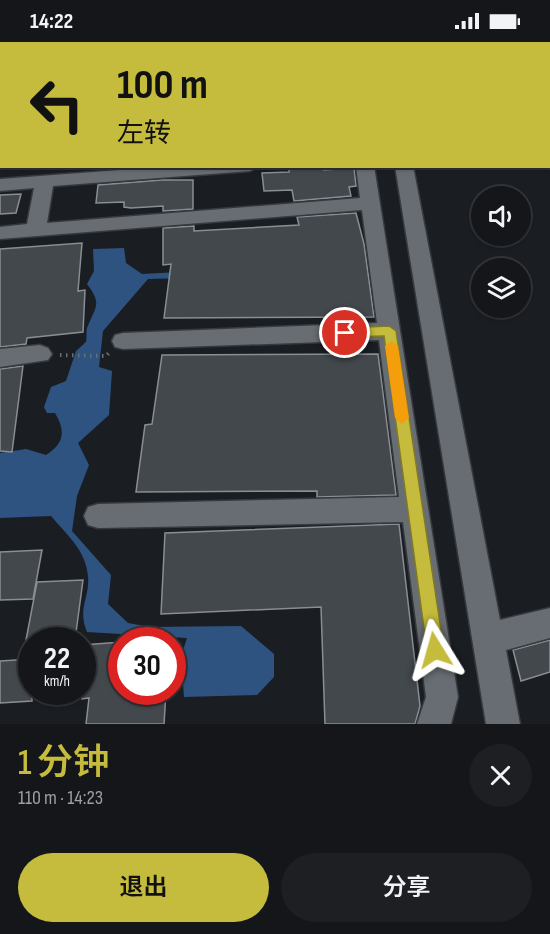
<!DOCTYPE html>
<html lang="zh">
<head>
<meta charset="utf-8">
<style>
  :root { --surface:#14161a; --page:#1d1f23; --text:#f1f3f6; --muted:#9d9fa2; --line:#333539; --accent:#c5bc3d }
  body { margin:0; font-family:"Sofia Sans Condensed","Noto Sans SC",sans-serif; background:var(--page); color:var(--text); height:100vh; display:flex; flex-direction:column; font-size:22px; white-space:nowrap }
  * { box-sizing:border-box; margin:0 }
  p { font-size:20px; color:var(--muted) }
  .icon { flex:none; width:33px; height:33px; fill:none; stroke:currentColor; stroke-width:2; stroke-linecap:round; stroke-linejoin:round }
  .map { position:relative; height:682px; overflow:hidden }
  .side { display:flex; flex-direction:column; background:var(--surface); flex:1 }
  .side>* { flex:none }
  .banner { position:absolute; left:0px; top:0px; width:550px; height:126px; box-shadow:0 2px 4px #0004,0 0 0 2px var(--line); background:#c5bc3d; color:#111; overflow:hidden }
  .tools { position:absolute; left:471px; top:144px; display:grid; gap:12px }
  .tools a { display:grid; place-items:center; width:60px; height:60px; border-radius:50%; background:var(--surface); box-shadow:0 2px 4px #0004,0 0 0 2px var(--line); font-size:30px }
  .speed { position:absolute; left:18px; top:585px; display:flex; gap:12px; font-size:30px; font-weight:700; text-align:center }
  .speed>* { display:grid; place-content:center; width:78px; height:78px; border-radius:50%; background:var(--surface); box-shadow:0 2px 4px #0004,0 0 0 2px var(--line); line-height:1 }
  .speed small { font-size:15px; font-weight:400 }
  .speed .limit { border:9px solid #d22; background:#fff; color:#111 }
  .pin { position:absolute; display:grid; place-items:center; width:51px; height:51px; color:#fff; margin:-26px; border:3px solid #fff; border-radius:50%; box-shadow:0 2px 6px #0007 }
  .me { position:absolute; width:66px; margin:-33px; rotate:352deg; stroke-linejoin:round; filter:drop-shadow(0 0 4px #0008) }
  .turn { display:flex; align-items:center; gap:21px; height:126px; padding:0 18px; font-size:27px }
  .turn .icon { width:78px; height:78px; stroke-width:2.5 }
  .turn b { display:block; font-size:42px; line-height:51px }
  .round { display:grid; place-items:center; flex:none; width:63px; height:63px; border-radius:32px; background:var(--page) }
  .head { display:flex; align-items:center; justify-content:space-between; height:102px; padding:0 18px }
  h1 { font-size:36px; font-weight:600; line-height:45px; color:var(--accent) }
  .cta { display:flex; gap:12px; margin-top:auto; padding:12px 18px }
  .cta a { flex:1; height:69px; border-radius:36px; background:var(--accent); color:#111; font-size:24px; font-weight:600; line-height:69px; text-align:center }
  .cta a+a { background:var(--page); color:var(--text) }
  .status { display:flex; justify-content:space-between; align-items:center; height:42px; padding:0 30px; background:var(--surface); direction:ltr }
  .status svg { height:16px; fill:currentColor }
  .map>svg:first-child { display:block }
  .water { fill:#2e5381 }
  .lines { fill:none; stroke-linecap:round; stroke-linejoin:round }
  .stream { stroke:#2e5381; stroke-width:4.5 }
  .building { fill:#43484d; stroke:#898e95; stroke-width:1.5 }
  .street-casing { stroke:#36393d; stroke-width:3 }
  .highway-casing { stroke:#36393d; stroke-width:3 }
  .path { stroke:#6b6e73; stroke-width:4; stroke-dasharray:1.5 4.5; stroke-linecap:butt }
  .street { fill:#686d73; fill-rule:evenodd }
  .highway { fill:#3e85dc; fill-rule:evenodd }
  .route { fill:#c5bc3d; stroke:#807a28; stroke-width:1.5 }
  .slow { fill:#f59e0b }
</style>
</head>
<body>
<div class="status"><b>14:22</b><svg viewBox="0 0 49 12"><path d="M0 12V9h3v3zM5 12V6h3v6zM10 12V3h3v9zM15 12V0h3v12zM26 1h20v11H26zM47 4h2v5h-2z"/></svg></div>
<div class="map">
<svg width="550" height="682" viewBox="0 0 550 682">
  <rect width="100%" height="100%" fill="#1a1e23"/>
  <path class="water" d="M124,206L126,221L142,232L334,222L335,232L148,237L103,289L99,325L112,329L109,373L78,401L89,423L77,454L72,489L111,533L108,562L128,581L150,585L241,584L274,612V635L257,653L184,655L181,615L187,596L87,590C77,566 90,556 88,534C86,508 66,492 51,474L0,476V411L26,407L46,413C64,402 66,389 55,371H47L44,365L51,345L66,339L76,309L86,300C87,295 86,290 87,286C95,265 103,263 87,242L94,229L93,207Z"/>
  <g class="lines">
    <polyline class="stream" points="283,2 286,0"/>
  </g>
  <g class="building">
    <polygon points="323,124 324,128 354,126 356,144 349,145 351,154 294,159 292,148 264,149 262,131 289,130 289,125"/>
    <polygon points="162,138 193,138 193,167 163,169 163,164 131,166 124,165 124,160 96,161 98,143"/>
    <polygon points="21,152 16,171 0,172 0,153"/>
    <polygon points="356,171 364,202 374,275 164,276 171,222 163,223 163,186 194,184 194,189 299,183 297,175"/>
    <polygon points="82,201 78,249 85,248 83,290 27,296 26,302 0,305 0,207"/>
    <polygon points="378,312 396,453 317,455 317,449 136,450 145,383 152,382 162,313"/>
    <polygon points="23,324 12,410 0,409 0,327"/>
    <polygon points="399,482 420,664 415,682 325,682 321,565 161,572 165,491"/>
    <polygon points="42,508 33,557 0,558 0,510"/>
    <polygon points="83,538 75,598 26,598 37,540"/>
    <polygon points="550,598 550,630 521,639 513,608"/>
    <polygon points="122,600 122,650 166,650 164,682 86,682 89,656 82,657 82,603"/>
    <polygon points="32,617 32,659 0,661 0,619"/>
  </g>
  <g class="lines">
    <defs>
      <g id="street">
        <polygon points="360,0 374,0 375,2 360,2"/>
        <rect x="0" y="113" width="2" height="10"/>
        <polygon points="172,124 259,124 250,129 53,144 47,181 360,156 356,124 374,124 458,655 451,682 417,682 426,655 403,480 98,486 88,483 84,474 88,465 98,462 399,455 379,298 123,307 115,305 112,299 115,293 123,291 377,281 362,168 0,197 0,185 27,182 34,146 0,149 0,137"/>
        <polygon points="395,124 413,124 500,578 550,566 550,596 506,608 520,682 486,682"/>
        <polygon points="40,303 48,306 52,312 48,318 0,325 0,307"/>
      </g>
      <g id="highway">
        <rect x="549" y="44" width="1" height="14"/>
        <rect x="0" y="61" width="2" height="14"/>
      </g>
    </defs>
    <use href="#street" class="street-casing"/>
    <use href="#highway" class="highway-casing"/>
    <polyline class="path" points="60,313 106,314 109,311"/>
    <use href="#street" class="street"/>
    <use href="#highway" class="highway"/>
  </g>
  <polygon class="route" points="389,284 396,289 444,608 442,614 435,617 429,614 427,608 384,294 345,295 339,291 345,286"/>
  <polygon class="slow" points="392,299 398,304 409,376 402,382 395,376 385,304"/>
</svg>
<div class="tools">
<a><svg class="icon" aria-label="sound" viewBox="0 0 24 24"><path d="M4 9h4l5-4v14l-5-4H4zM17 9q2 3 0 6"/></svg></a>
<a><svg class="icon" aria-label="layers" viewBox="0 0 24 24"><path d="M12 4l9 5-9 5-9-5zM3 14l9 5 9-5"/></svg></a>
</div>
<div class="speed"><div>22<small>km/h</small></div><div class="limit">30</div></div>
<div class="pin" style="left:345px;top:291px;background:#d93025"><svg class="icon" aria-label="arrive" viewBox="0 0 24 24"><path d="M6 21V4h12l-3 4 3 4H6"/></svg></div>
<svg class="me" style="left:435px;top:608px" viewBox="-20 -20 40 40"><path d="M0-17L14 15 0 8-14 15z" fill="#c5bc3d" stroke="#fff" stroke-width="4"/></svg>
<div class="banner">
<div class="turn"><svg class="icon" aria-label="left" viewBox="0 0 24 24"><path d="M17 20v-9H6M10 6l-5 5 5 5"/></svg><div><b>100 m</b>左转</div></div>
</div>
</div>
<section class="side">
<div class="head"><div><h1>1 分钟</h1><p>110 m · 14:23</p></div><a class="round"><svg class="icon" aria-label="close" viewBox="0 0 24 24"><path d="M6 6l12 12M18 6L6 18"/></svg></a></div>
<div class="cta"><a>退出</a><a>分享</a></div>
</section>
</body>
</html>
